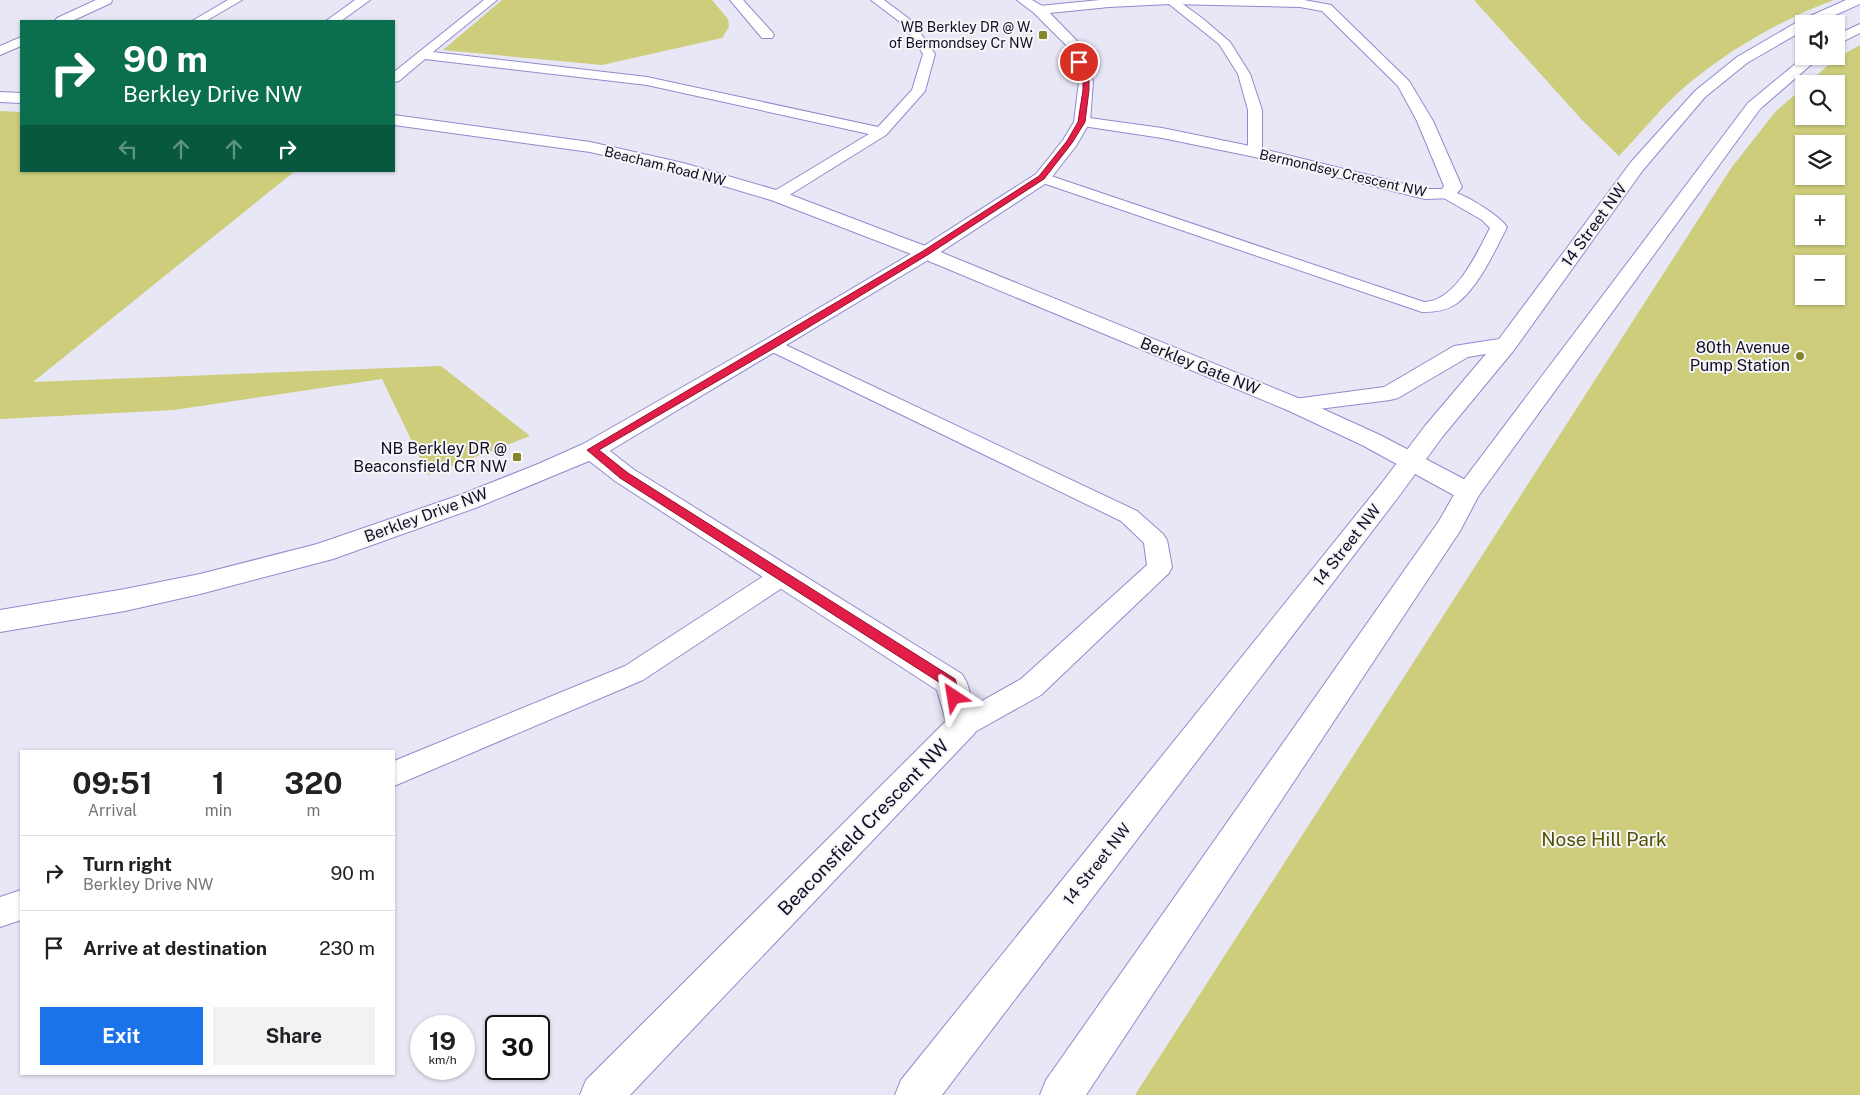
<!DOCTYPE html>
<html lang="en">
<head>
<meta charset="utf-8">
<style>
  :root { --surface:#fff; --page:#f2f2f2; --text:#202124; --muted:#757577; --line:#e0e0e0; --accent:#1a73e8 }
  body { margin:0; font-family:"Public Sans",sans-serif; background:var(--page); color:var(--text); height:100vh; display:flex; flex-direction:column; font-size:19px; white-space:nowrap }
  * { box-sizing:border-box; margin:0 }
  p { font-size:16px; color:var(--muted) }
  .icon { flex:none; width:28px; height:28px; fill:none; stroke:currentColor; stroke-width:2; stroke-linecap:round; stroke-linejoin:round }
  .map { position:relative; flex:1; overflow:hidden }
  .side { position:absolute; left:20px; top:750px; width:375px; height:325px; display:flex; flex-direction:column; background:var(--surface); border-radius:0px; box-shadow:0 1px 4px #0004 }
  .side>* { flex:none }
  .top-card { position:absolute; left:20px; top:20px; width:375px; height:152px; border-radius:0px; box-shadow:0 1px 4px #0004; background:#0b6e4f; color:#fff; overflow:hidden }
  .fabs { position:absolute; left:1795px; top:15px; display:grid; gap:10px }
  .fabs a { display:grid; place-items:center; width:50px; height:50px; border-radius:0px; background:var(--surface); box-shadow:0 1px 4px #0004; font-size:25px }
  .speed { position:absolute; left:410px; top:1015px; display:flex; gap:10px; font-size:25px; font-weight:700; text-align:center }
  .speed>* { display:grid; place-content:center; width:65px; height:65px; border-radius:50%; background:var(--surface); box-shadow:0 1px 4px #0004; line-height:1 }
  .speed small { font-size:12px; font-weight:400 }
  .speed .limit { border:2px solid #111; border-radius:8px; background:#fff; color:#111 }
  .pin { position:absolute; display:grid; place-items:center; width:42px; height:42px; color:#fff; margin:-21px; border:2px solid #fff; border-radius:50%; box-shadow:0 1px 5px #0007 }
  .me { position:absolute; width:55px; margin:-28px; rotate:327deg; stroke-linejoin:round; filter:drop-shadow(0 0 4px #0008) }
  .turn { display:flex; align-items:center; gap:18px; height:105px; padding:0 20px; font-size:22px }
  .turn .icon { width:65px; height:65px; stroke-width:2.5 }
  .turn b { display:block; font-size:35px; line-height:42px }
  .lanes { display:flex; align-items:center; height:48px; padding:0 20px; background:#0003; justify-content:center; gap:25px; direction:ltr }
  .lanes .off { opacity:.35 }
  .eta { display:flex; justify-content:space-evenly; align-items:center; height:85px; text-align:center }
  .eta b { font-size:30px; font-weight:700; line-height:35px }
  .action { display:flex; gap:10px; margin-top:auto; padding:10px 20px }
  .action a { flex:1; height:58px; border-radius:0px; background:var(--accent); color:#fff; font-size:20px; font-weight:700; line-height:58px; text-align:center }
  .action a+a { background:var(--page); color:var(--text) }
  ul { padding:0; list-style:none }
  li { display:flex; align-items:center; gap:15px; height:75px; padding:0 20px; border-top:1px solid var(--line) }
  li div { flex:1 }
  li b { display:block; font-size:19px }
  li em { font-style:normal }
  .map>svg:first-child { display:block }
  .green { fill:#cdcd7c; fill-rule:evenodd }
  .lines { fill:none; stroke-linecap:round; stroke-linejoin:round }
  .service-casing { stroke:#918ace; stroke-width:2 }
  .minor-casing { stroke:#918ace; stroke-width:2 }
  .tertiary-casing { stroke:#918ace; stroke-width:2 }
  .secondary-casing { stroke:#918ace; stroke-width:2 }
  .service { fill:#fff; fill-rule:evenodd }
  .minor { fill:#fff; fill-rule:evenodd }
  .tertiary { fill:#fff; fill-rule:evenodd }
  .secondary { fill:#fff; fill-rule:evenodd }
  .route { fill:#e11d48; stroke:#92132f }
  .poi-dot { fill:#86842d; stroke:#f6f6f6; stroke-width:2 }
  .labels { text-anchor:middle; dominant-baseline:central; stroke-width:4; stroke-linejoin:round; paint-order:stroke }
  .far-poi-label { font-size:14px; fill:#120e28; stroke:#f6f6f6; text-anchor:end }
  .far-street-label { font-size:14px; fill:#120e28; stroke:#f6f6f6 }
  .street-label { font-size:16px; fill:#120e28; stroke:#f6f6f6 }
  .poi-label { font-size:16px; fill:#120e28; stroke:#f6f6f6; text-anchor:end }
  .near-street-label { font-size:19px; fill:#120e28; stroke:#f6f6f6 }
  .near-park-label { font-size:19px; fill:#535106; stroke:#f6f6f6 }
</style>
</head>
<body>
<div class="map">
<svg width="1860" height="1095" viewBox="0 0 1860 1095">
  <rect width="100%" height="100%" fill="#e8e7f6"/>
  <g class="green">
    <polygon points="502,0 712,0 728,19 729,27 722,38 602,65 443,50"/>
    <path d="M1474,0H1834C1780,20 1732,48 1688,84C1665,103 1640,134 1619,156L1582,120Z"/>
    <path d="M1860,45V1095H1135L1732,167L1776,111L1804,87V116H1836V84H1807L1834,60ZM1804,144H1836V176H1804ZM1804,204H1836V236H1804ZM1804,264H1836V296H1804Z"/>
    <polygon points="0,111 21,112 21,171 295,171 33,382 441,366 530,436 428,475 382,379 174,410 0,419"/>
  </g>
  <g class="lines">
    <defs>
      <g id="service">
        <polygon points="228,0 242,0 206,21 192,21"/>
        <polygon points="484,0 497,0 433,52 647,77 878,127 912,90 923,54 904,25 871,0 884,0 912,21 935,54 925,91 886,135 783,199 771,199 769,196 771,193 869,134 647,85 425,59 399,81 394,82 394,72"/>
        <polygon points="1164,0 1177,0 1202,18 1230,42 1250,74 1262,110 1262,152 1260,155 1250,155 1248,152 1248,110 1238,74 1219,44"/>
        <path d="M1042,173L1424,302C1456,301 1477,253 1490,228L1482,220L1442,197L1439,194L1442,191C1456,187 1499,215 1507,227C1495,251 1478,288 1456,304C1446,311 1434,312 1422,312L1037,181L1034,178L1037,175Z"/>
        <polygon points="773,339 1137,511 1163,534 1167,540 1172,567 1169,573 1041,695 973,733 963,736 953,733 949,725 953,717 1021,679 1147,565 1144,543 1121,521 766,349 763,345 766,341"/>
        <polygon points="782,567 791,570 794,576 791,582 643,680 394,786 394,761 625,666 773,570"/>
        <polygon points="21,890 21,920 0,927 0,897"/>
      </g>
      <g id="minor">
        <polygon points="96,0 112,0 111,3 72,21 55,21 57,18"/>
        <polygon points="355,0 370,0 341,21 326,21"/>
        <polygon points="730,0 743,0 772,32 774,35 772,38 762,38"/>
        <polygon points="1100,0 1304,0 1331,5 1409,81 1433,121 1462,187 1453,198 1425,199 1255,157 1162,138 1076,125 1074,122 1076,119 1082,117 1162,128 1255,147 1425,189 1442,189 1444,186 1417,121 1398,86 1322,11 1300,7 1170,4 1109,7 1039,14 1032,10 1039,6"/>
        <polygon points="21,37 21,46 0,55 0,46"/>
        <polygon points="0,92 21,93 21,103 0,102"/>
        <polygon points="394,115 590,142 683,163 783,192 933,249 1303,400 1380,435 1477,486 1481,492 1477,498 1468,501 1459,498 1362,445 1287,410 919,257 771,200 673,171 590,152 394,125"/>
        <polygon points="592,442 601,444 633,469 962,674 967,683 979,725 974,734 630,1095 580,1095 586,1080 946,721 937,690 615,481 583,456 580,450 583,444"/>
      </g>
      <polygon id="tertiary" points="1017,0 1032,0 1044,7 1080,44 1093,81 1090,122 1076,146 1048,182 933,257 601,456 478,507 333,559 200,594 125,611 0,632 0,610 125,589 200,574 317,544 460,495 538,464 583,444 765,340 919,249 1036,174 1063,140 1074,122 1079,81 1066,45 1034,13"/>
      <g id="secondary">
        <polygon points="1846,0 1860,0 1860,4 1815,24 1804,24 1804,30 1747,63 1705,97 1643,170 1514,350 1443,436 1399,496 942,1095 895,1095 901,1080 1381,484 1425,426 1486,354 1468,357 1398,398 1390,400 1295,412 1287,410 1283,405 1287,400 1384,387 1454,346 1499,339 1631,162 1695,91 1737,57 1799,21"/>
        <polygon points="1860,24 1860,33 1836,45 1836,35"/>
        <polygon points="1805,56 1821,56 1760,109 1479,495 1460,531 1086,1095 1040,1095 1046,1080 1439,521 1459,486 1748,103"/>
      </g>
    </defs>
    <use href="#service" class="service-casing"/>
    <use href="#minor" class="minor-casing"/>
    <use href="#tertiary" class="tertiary-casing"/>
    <use href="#secondary" class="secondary-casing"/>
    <use href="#service" class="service"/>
    <use href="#minor" class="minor"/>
    <use href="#tertiary" class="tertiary"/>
    <use href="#secondary" class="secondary"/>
  </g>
  <polygon class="route" points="1077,61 1082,62 1089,81 1089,90 1085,122 1072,143 1044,179 929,254 776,347 599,450 628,473 955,679 961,697 959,700 954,702 950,700 945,686 620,478 587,450 923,251 1039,176 1067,141 1078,122 1083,90 1083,81"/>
  <g class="poi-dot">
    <rect x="1038" y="30" width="10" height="10" rx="2.5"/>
    <circle cx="1800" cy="356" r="5"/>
    <rect x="512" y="452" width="10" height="10" rx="2.5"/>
  </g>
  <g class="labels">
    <g class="far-poi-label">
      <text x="1033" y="27">WB Berkley DR @ W.<tspan x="1033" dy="16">of Bermondsey Cr NW</tspan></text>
    </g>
    <g class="far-street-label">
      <text transform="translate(665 166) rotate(14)">Beacham Road NW</text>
      <text transform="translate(1343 173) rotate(13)">Bermondsey Crescent NW</text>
    </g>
    <g class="street-label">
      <text transform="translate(1594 225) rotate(-54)">14 Street NW</text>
      <text transform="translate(1200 366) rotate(22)">Berkley Gate NW</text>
      <text transform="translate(426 515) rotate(-20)">Berkley Drive NW</text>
      <text transform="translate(1347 545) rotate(-52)">14 Street NW</text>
      <text transform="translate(1097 864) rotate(-52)">14 Street NW</text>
    </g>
    <g class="poi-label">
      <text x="1790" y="347">80th Avenue<tspan x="1790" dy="18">Pump Station</tspan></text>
      <text x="507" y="448">NB Berkley DR @<tspan x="507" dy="18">Beaconsfield CR NW</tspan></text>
    </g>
    <g class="near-street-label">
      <text transform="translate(863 827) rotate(-46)">Beaconsfield Crescent NW</text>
    </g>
    <g class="near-park-label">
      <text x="1604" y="839">Nose Hill Park</text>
    </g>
  </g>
</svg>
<div class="fabs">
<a><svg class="icon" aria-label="sound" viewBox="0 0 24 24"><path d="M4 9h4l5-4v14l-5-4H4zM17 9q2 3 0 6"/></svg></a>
<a><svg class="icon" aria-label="search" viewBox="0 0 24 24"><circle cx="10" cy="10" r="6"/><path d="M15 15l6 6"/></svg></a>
<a><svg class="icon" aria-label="layers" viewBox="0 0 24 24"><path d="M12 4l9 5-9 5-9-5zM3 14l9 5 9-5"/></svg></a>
<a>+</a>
<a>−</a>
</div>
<div class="speed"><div>19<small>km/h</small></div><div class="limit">30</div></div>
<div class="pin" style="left:1079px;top:62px;background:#d93025"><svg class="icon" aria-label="arrive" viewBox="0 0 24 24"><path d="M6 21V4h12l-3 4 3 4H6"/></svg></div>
<svg class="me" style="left:954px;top:697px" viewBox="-20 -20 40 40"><path d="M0-17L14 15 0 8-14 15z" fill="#e11d48" stroke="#fff" stroke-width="4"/></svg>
<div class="top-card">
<div class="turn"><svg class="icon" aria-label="right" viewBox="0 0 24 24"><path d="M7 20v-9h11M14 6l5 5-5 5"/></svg><div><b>90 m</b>Berkley Drive NW</div></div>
<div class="lanes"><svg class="icon off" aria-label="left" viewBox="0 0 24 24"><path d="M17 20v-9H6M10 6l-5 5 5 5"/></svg><svg class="icon off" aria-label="ahead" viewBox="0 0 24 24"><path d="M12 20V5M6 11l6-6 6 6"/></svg><svg class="icon off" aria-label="ahead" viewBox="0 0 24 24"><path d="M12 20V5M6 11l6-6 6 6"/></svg><svg class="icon" aria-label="right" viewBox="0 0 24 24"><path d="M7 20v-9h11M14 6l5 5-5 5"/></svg></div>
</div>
<section class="side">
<div class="eta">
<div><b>09:51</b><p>Arrival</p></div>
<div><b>1</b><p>min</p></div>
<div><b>320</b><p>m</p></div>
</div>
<ul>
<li><svg class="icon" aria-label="right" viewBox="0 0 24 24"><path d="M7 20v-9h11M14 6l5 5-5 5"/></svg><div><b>Turn right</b><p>Berkley Drive NW</p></div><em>90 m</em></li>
<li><svg class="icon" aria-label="arrive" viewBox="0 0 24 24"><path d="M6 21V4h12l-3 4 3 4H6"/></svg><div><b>Arrive at destination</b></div><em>230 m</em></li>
</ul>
<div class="action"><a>Exit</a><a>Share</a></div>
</section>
</div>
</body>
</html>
